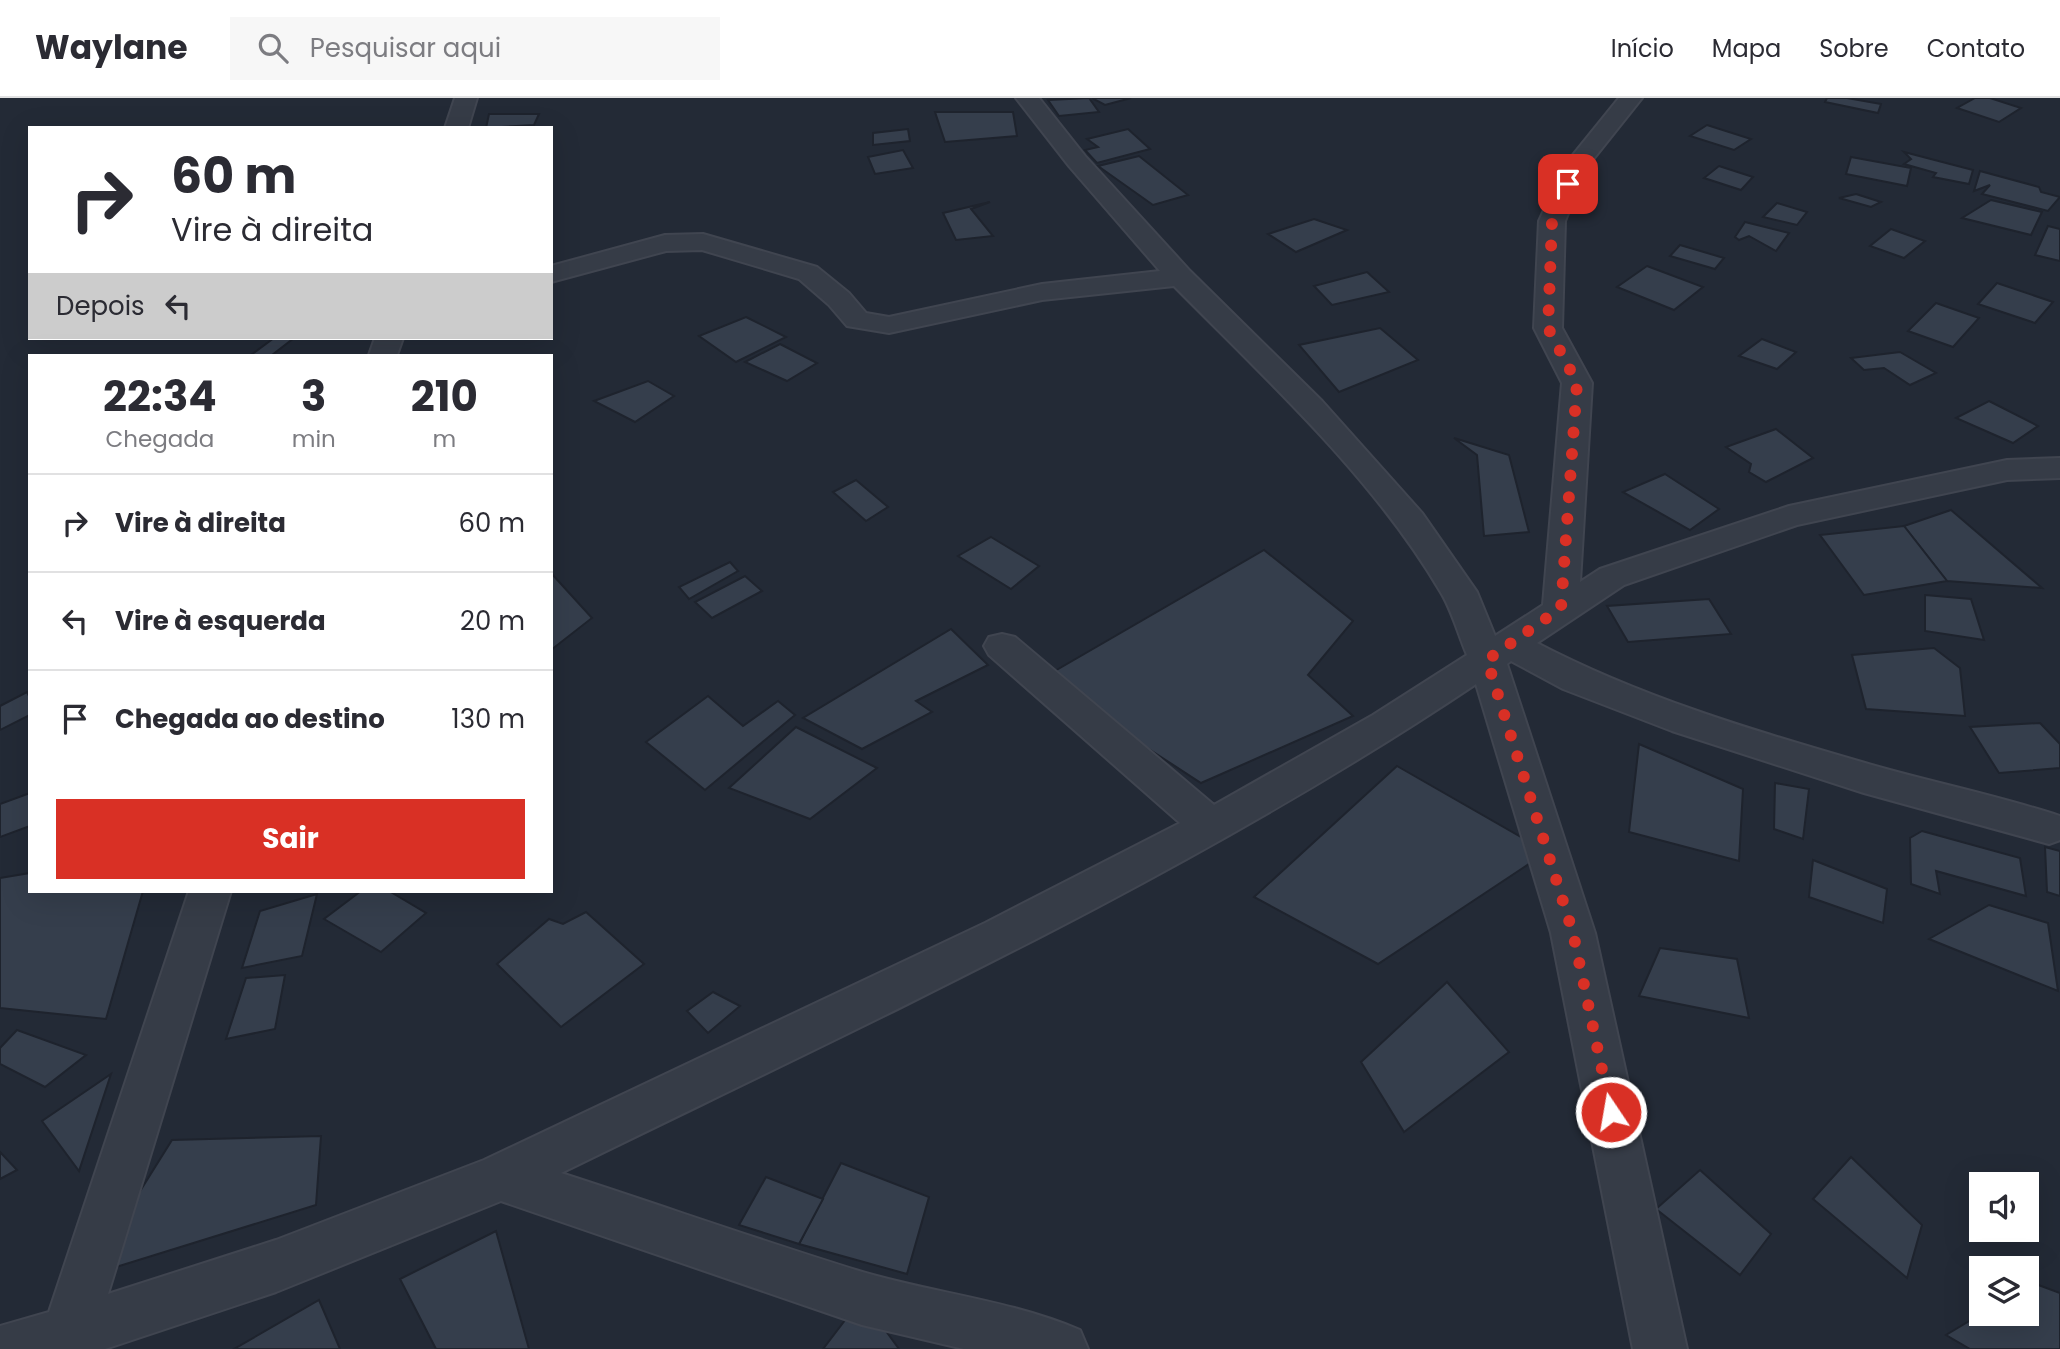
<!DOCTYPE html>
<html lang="pt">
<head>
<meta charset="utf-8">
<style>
  :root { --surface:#fff; --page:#f7f7f7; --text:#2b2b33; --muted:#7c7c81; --line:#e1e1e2; --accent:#d93025 }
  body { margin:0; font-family:Poppins,sans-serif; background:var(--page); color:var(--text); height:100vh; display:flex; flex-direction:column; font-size:26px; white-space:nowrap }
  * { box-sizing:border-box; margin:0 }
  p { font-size:23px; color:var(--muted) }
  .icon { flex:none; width:38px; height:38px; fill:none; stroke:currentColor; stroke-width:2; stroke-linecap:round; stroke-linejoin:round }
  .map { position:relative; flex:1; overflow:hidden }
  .panel { position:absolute; left:28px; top:256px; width:525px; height:539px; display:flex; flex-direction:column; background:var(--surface); border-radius:0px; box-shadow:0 7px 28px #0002 }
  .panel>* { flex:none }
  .banner { position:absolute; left:28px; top:28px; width:525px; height:214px; border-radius:0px; box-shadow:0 7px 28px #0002; background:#fff; color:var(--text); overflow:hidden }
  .controls { position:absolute; left:1969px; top:1074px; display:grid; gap:14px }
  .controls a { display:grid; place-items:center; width:70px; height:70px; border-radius:0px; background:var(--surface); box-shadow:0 7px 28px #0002; font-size:35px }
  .pin { position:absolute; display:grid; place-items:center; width:60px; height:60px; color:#fff; margin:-30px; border-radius:14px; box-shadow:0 4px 10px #0006 }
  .me { position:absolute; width:77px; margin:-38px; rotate:348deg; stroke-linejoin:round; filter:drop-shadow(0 0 5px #0008) }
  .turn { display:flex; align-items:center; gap:24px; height:147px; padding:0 28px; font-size:32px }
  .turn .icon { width:91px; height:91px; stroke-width:2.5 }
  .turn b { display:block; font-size:49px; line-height:60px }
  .then { display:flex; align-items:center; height:66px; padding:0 28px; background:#0003; gap:14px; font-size:26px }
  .eta { display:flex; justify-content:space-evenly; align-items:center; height:119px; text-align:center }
  .eta b { font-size:42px; font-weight:700; line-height:49px }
  .button { display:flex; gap:14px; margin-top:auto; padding:14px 28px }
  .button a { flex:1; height:80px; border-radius:0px; background:var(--accent); color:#fff; font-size:28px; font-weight:700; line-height:80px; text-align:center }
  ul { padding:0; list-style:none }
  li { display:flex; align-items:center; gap:21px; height:98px; padding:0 28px; border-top:2px solid var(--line) }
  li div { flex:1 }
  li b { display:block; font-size:26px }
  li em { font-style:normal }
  header { display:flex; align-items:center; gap:42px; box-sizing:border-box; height:98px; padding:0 35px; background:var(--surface); border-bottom:2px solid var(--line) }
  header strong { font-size:33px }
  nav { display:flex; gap:38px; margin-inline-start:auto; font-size:24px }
  .search { width:490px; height:63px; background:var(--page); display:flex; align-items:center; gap:18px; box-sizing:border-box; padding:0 24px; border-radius:0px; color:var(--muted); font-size:26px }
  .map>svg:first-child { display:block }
  .building { fill:#353e4c; stroke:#1e232d; stroke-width:2 }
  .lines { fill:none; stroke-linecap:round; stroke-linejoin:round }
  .minor-casing { stroke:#404550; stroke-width:4 }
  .minor { fill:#363c47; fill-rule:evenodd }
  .route { stroke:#d93025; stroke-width:12; stroke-dasharray:0 21.6 }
</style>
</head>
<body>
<header>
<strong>Waylane</strong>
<div class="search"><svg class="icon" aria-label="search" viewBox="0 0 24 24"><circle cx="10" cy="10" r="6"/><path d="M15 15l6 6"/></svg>Pesquisar aqui</div>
<nav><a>Início</a><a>Mapa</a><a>Sobre</a><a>Contato</a></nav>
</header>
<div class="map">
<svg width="2060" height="1251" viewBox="0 0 2060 1251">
  <rect width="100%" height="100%" fill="#232a36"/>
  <g class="building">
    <polygon points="1089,0 1099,14 1059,18 1048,2"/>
    <polygon points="1092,0 1131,0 1105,7"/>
    <polygon points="1827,0 1847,0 1881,6 1878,15 1825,4"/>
    <polygon points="1975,0 1990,0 2021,10 1999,24 1957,10"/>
    <polygon points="935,14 1013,14 1017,38 945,44"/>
    <polygon points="489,16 539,16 534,27 486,30"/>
    <polygon points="1707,27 1751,41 1734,52 1690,38"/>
    <polygon points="908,31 910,43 873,47 873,35"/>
    <polygon points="1128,31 1150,51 1097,65 1085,52 1098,49 1087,41"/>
    <polygon points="903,52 913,70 875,76 868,59"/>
    <polygon points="1904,54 1973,72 1969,86 1933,79 1936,75 1904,66 1911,61"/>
    <polygon points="1139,58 1188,97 1153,107 1098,68"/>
    <polygon points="1851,59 1911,70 1907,88 1846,76"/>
    <polygon points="1719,68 1753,79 1741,92 1704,80"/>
    <polygon points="1980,73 2039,89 2041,94 2060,99 2048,113 1982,96 1990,87 1974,93"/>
    <polygon points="1856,96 1881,104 1871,109 1839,100"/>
    <polygon points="1991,102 2042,114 2031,137 1962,120"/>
    <polygon points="990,104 971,111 993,138 956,142 943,115"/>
    <polygon points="1777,105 1807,114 1797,127 1763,119"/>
    <polygon points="1314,121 1347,132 1296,154 1268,136"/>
    <polygon points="1745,124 1789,135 1776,153 1749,138 1739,142 1735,139"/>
    <polygon points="2048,128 2060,131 2060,163 2035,157"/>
    <polygon points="1891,131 1925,143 1904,160 1870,148"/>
    <polygon points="1680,147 1724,160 1715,171 1670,158"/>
    <polygon points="1647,168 1703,189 1674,212 1617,189"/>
    <polygon points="1367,174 1389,194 1332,207 1314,188"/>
    <polygon points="1997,185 2053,204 2035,225 1978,206"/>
    <polygon points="1936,205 1979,220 1953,249 1908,233"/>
    <polygon points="746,219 786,239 736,264 699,238"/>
    <polygon points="1380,230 1418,262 1339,294 1299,247"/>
    <polygon points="274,240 294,240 272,257 251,257"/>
    <polygon points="1762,241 1796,254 1777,271 1739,258"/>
    <polygon points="780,246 817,265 787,283 745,264"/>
    <polygon points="1900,254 1936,275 1910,287 1884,270 1864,272 1851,260"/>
    <polygon points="648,283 674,298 635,324 594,303"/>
    <polygon points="1989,303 2038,328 2013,345 1956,320"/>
    <polygon points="1776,331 1813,360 1766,384 1749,374 1751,366 1726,349"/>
    <polygon points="1454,340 1509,357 1529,434 1484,438 1477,357"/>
    <polygon points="1665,376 1719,411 1690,432 1623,394"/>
    <polygon points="856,382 888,409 866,423 833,394"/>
    <polygon points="1951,412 2042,490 1947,483 1904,428"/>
    <polygon points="1904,428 1947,483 1864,497 1820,437"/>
    <polygon points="991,439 1039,468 1011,491 958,458"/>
    <polygon points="1264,452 1353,523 1308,577 1353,618 1201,685 1041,581"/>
    <polygon points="730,464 738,473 689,501 679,489"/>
    <polygon points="551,475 592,520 551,552"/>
    <polygon points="745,478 762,493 712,520 695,504"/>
    <polygon points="1925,497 1971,501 1984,542 1925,533"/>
    <polygon points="1709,501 1731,536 1628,544 1607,508"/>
    <polygon points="951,531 988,567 916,603 932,614 862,651 803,620"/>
    <polygon points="1934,550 1960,570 1965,618 1866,611 1852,557"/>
    <polygon points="27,594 30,600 30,617 0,632 0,608"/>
    <polygon points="708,598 743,628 778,603 795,617 705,692 646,644"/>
    <polygon points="2040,625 2060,646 2060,670 1999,675 1970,629"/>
    <polygon points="796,629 877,670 810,721 729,690"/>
    <polygon points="1639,646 1743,691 1739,763 1629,734"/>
    <polygon points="1397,668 1547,754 1378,866 1254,799"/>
    <polygon points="1775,685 1809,691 1803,741 1774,731"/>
    <polygon points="30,695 30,728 0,739 0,706"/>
    <polygon points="1922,733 2020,760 2026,798 1936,773 1940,796 1911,786 1910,740"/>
    <polygon points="2045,749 2060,753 2060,798 2047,794"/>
    <polygon points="1813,762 1887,791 1883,825 1809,799"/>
    <polygon points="30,775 30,793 143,793 106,921 0,910 0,780"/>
    <polygon points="361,793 389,793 426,815 381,854 324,821"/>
    <polygon points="317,796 302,858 242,870 260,813"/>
    <polygon points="1989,807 2048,825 2058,893 1929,841"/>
    <polygon points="586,814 644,866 561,929 497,866 549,821 563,826"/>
    <polygon points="1660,850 1737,861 1749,920 1639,898"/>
    <polygon points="285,877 275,931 226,941 246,880"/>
    <polygon points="1447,884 1509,954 1404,1034 1361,964"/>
    <polygon points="713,894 740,908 708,935 687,913"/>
    <polygon points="17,932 86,957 45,989 0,966 0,950"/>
    <polygon points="111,976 79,1073 42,1023"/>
    <polygon points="321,1038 316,1107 87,1178 172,1042"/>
    <polygon points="0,1054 17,1072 0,1081"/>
    <polygon points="1851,1059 1922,1127 1907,1180 1813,1101"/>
    <polygon points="841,1065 929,1099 907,1176 799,1146"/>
    <polygon points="1700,1072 1771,1136 1740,1177 1656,1111"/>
    <polygon points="766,1079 823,1101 799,1146 739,1127"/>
    <polygon points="496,1133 529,1251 436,1251 400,1181"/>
    <polygon points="2033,1185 2060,1195 2060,1251 1970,1251 1946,1237 1981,1216 2026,1216 2026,1189"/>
    <polygon points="862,1200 899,1251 823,1251"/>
    <polygon points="319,1202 340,1251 234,1251"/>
  </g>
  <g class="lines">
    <defs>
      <g id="minor">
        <polygon points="455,0 477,0 468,30 445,30"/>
        <path d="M1016,0H1039L1085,58L1190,173L1322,303L1422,415L1477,494L1495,538L1543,507L1562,285L1534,230L1539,123L1564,68L1619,0H1642L1587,69L1565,123L1562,230L1592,285L1580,484L1600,471L1789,408L2007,362L2060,360V380L2007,382L1797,427L1624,487L1537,545C1640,599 1754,633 1865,665C1930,684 1996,697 2060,718V742L2049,746L1864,695L1672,633L1563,591L1511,563L1507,566L1595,835L1687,1251H1633L1551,835L1476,586C1188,779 871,923 561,1075C660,1107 759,1142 859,1173C932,1195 1010,1202 1080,1232L1088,1251H964L862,1227L501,1103L276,1194L105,1251H0V1228L49,1214L189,793H231L108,1196L276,1142L484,1062L985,825L1180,725L989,557L984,548L989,539L1002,536L1015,539L1214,707L1373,617L1467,557C1458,536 1452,512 1440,493C1373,379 1266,281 1174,188L1042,202L889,235L847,228L829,207L799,181L702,152L666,153L551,184V168L665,137L703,136L817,169L849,195L866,215L889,219L1042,186L1160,173L1069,68Z"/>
        <polygon points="375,240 403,240 397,257 369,257"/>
      </g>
    </defs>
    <use href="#minor" class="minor-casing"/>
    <use href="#minor" class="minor"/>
  </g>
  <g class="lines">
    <polyline class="route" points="1568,86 1552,123 1548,230 1577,285 1561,510 1487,562 1573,835 1611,1014"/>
  </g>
</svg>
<div class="controls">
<a><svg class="icon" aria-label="sound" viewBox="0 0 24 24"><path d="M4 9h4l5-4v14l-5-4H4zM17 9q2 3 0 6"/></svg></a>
<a><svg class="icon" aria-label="layers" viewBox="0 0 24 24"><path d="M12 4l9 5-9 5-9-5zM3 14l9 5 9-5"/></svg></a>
</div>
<div class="pin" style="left:1568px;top:86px;background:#d93025"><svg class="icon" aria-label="arrive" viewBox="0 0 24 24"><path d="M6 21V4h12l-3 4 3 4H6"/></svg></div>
<svg class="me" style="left:1611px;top:1014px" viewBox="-20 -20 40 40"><circle r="17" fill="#d93025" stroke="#fff" stroke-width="3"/><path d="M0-11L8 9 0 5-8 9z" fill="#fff"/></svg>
<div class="banner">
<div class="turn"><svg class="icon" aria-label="right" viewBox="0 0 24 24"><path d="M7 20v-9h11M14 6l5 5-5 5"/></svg><div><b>60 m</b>Vire à direita</div></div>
<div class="then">Depois<svg class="icon" aria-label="left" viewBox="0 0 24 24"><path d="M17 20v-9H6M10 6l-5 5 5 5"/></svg></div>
</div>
<section class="panel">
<div class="eta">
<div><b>22:34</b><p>Chegada</p></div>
<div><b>3</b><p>min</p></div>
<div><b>210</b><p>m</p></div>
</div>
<ul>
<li><svg class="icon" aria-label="right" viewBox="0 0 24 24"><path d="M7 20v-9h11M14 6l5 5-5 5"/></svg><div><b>Vire à direita</b></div><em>60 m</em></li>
<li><svg class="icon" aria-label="left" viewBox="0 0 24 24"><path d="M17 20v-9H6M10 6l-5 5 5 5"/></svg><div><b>Vire à esquerda</b></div><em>20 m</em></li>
<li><svg class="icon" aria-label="arrive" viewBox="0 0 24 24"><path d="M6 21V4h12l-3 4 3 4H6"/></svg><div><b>Chegada ao destino</b></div><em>130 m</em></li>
</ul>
<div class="button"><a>Sair</a></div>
</section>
</div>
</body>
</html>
